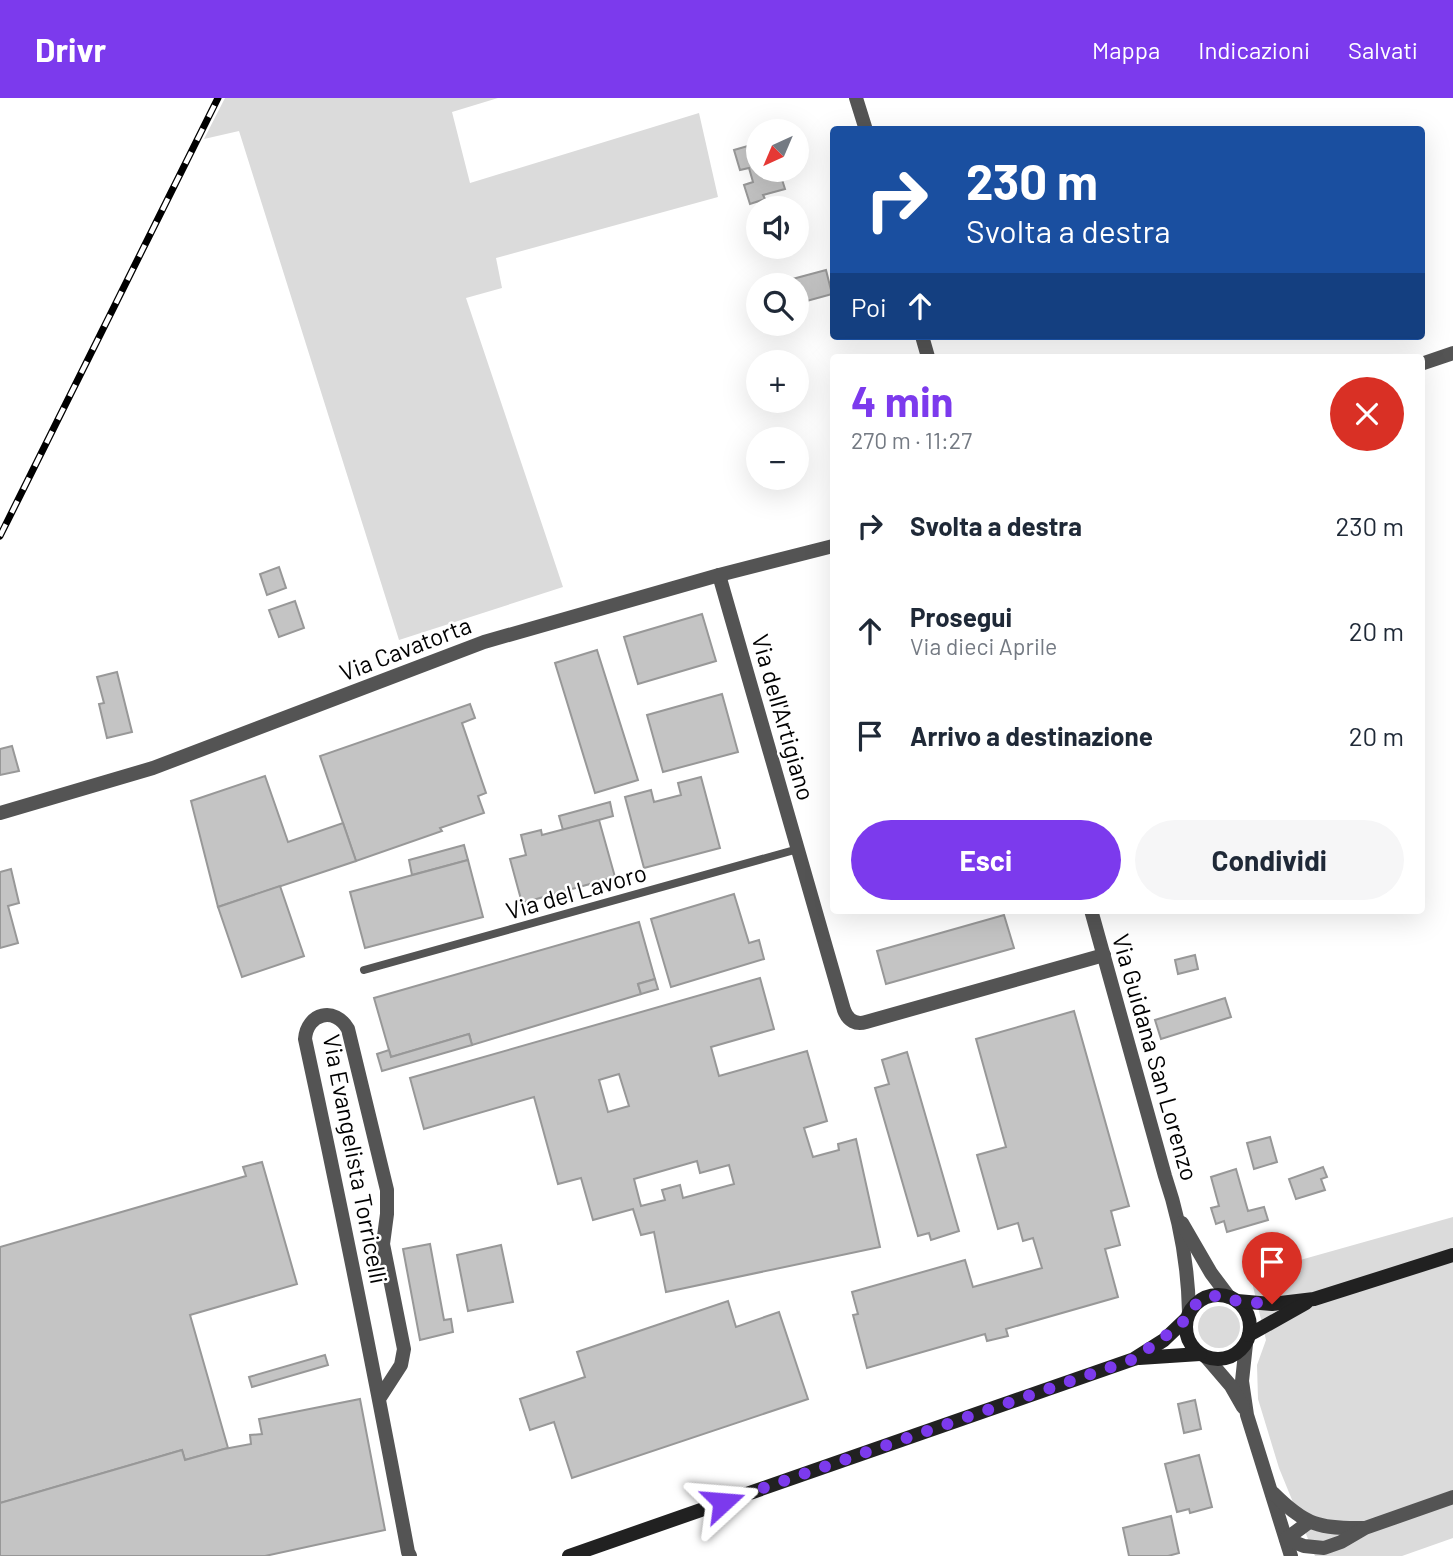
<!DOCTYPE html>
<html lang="it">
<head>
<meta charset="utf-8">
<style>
  :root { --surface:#fff; --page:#f6f6f7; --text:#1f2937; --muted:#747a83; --accent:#7c3aed }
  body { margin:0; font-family:Barlow,sans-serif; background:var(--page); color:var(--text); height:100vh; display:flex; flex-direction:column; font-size:26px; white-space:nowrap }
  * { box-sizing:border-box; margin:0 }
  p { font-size:23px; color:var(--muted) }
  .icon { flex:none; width:38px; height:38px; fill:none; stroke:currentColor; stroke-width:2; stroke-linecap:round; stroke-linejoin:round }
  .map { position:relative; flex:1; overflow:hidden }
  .details { position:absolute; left:830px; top:256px; width:595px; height:560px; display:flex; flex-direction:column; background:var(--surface); border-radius:7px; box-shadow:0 7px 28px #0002 }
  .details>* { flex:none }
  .banner { position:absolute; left:830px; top:28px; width:595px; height:214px; border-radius:7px; box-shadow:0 7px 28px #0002; background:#1a4fa0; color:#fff; overflow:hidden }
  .needle { width:46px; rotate:224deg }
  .controls { position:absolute; left:746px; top:21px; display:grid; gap:14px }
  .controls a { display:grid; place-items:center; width:63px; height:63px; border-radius:50%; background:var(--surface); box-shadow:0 7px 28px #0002; font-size:35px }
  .pin { position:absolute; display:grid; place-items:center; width:60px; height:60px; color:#fff; margin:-72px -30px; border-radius:50% 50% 50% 0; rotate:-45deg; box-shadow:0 0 7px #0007 }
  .pin .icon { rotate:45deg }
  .me { position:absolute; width:77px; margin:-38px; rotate:71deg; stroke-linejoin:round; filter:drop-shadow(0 0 5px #0008) }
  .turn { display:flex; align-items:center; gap:24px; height:147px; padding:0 21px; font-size:32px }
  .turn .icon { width:91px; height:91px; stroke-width:2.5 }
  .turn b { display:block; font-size:49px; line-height:60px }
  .then { display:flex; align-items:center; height:66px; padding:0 21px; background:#0003; gap:14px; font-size:26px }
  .round { display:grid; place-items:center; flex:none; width:74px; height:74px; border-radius:37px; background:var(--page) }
  .summary { display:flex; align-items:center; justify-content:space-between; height:119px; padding:0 21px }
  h1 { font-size:42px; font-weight:700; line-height:52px; color:var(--accent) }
  .action { display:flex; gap:14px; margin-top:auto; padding:14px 21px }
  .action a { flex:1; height:80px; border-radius:42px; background:var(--accent); color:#fff; font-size:28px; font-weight:700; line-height:80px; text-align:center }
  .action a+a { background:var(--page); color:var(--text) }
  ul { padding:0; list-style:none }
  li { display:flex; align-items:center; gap:21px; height:105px; padding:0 21px }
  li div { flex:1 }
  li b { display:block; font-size:26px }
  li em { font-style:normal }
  header { display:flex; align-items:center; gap:42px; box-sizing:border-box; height:98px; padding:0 35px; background:var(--accent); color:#fff }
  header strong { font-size:33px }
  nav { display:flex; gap:38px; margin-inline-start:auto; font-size:24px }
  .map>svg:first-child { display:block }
  .green { fill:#dbdbdb }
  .building { fill:#c4c4c4; stroke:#989898; stroke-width:2; fill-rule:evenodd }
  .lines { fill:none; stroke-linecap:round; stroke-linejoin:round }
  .service { stroke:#545454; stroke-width:8 }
  .minor { stroke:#545454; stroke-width:14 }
  .tertiary { stroke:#545454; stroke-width:14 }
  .secondary { stroke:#212121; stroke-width:14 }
  .rail-casing { stroke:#000; stroke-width:7 }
  .rail { stroke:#fff; stroke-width:4.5; stroke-dasharray:13; stroke-linecap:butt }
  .route { stroke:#7c3aed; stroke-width:12; stroke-dasharray:0 21.6 }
  .labels { text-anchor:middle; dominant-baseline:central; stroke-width:5; stroke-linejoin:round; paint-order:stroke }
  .street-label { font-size:24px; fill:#000; stroke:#fff }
</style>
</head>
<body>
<header>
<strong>Drivr</strong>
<nav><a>Mappa</a><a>Indicazioni</a><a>Salvati</a></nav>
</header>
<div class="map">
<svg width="1453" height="1458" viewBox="0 0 1453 1458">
  <rect width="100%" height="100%" fill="#fff"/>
  <g class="green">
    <polygon points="225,0 498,0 452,14 470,85 699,15 718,99 496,160 502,190 466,200 563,489 399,542 239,33 204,41"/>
    <polygon points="1453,1119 1453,1440 1402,1458 1315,1458 1279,1370 1258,1301 1257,1267 1266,1242 1250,1176"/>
    <circle cx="1219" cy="1229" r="21"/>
  </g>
  <g class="building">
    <polygon points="758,45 758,72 779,72 785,91 763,97 765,101 750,106 744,87 753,84 749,70 740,72 734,52"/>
    <polygon points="826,172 832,196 796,206 796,187 770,187"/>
    <polygon points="279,469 286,490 267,497 260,476"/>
    <polygon points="295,503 304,530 279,539 269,512"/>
    <polygon points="702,516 716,563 638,586 624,539"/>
    <polygon points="597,552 638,682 595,695 555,565"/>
    <polygon points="117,574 132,634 107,640 99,606 104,605 97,579"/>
    <polygon points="722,596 738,654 663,674 647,617"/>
    <polygon points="470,606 475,620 462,625 486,695 478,698 484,715 440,730 442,733 356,763 320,658"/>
    <polygon points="12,648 19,673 0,677 0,651"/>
    <polygon points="265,678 288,744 343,725 356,763 218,809 191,703"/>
    <polygon points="701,679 720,750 644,770 625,699 651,692 654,704 681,697 678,685"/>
    <polygon points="610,704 613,718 563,732 559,718"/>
    <polygon points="599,722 615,779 522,805 510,761 526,757 521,737 541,732 542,737"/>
    <polygon points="464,747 468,762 412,777 409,762"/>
    <polygon points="468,762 483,819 365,850 350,794"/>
    <polygon points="11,771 19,805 8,808 18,845 0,850 0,774"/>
    <polygon points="280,788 304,858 242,879 218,809"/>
    <polygon points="734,796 749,845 759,842 764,861 671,889 651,821"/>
    <polygon points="1004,817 1014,850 886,886 877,853"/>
    <polygon points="639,824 655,881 638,886 641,896 472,947 469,936 391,959 374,900"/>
    <polygon points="1195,857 1198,871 1178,876 1175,862"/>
    <path d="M760,880L774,931L711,949L719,978L807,953L827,1023L804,1030L813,1059L839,1052L838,1046L856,1041L880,1149L666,1194L654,1134L641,1137L633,1111L593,1122L581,1080L558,1086L534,999L424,1031L410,980ZM619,976L629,1008L608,1014L599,982ZM697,1063L700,1075L729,1067L734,1086L683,1100L680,1087L662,1092L665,1102L641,1108L634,1081Z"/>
    <polygon points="655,881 658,891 641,896 638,886"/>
    <polygon points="1225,900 1231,919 1161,941 1155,922"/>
    <polygon points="1074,913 1129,1108 1111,1113 1120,1147 1105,1151 1118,1199 1006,1231 1008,1238 987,1243 985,1236 867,1270 853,1217 858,1216 852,1194 965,1162 973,1189 1042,1170 1033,1140 1023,1143 1018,1125 998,1131 977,1057 1006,1049 976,941"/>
    <polygon points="469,936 472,947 382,973 377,956 389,952 391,959"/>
    <polygon points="907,954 959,1133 931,1142 929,1135 918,1138 875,990 889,986 882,962"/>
    <polygon points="1270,1039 1277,1064 1254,1071 1247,1045"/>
    <polygon points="262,1064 297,1186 190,1217 228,1350 185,1362 182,1352 0,1405 0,1149 246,1078 243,1069"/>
    <polygon points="1323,1069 1327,1079 1321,1081 1325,1092 1296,1101 1289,1081"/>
    <polygon points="1236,1071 1248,1113 1264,1109 1268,1122 1227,1134 1224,1123 1216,1126 1211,1110 1219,1108 1211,1079"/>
    <polygon points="430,1146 444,1222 451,1221 453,1234 420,1242 403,1151"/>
    <polygon points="501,1147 513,1204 468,1213 457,1157"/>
    <polygon points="728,1203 736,1229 779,1214 808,1301 572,1380 554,1324 530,1332 520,1301 585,1279 577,1254"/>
    <polygon points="325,1257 328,1267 252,1289 249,1279"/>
    <polygon points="360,1301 385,1432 265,1458 0,1458 0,1405 182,1352 185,1362 224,1351 251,1346 250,1337 262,1336 259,1321"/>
    <polygon points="1195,1302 1201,1331 1184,1335 1178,1306"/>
    <polygon points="1199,1357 1212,1409 1190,1415 1189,1411 1177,1414 1165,1366"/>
    <polygon points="1171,1418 1179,1455 1168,1458 1129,1458 1123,1430"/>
  </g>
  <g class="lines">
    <polyline class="service" points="364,872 798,751"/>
    <g class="minor">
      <polyline points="1421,266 1453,255"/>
      <path d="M719,477L844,912C848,923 856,927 866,924L1104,857"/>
      <polyline points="0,715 153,670 484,544 719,477 833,448"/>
      <polyline points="1246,1246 1242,1283 1247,1317 1291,1458"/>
      <polyline points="1207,1260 1231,1288 1243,1309"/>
      <path d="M379,1301L401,1267L404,1251L383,1146L387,1116V1092L348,931C335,908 307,915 305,941C342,1112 376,1283 408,1454L410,1458"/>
      <path d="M1273,1395C1305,1427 1319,1431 1364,1430"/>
      <polyline points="1309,1424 1286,1441 1304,1448 1324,1450 1341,1444 1365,1430 1453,1399"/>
    </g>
    <g class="tertiary">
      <polyline points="856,0 866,32"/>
      <polyline points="922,238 928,259"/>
      <path d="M1091,812L1165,1078C1180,1122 1188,1167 1189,1214"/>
      <polyline points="1182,1125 1211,1175 1229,1199"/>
    </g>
    <g class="secondary">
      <circle cx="1218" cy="1229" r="32"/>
      <polyline points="1237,1203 1272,1206 1314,1201 1453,1157"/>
      <polyline points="1249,1237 1306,1205"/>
      <polyline points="1139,1260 1200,1256"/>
      <polyline points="569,1458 1134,1261 1164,1242 1186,1221"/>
    </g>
    <defs>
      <polyline id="rail" points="0,438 218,0"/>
    </defs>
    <use href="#rail" class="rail-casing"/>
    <use href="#rail" class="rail"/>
  </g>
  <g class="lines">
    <polyline class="route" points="723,1404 1134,1261 1175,1231 1186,1221 1195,1207 1202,1201 1220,1197 1237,1203 1272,1206"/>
  </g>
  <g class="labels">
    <g class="street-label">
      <text transform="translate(405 550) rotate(-21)">Via Cavatorta</text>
      <text transform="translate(784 619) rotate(74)">Via dell'Artigiano</text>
      <text transform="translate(576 793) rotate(-16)">Via del Lavoro</text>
      <text transform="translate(1156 959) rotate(74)">Via Guidana San Lorenzo</text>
      <text transform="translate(356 1061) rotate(79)">Via Evangelista Torricelli</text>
    </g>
  </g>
</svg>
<div class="controls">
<a><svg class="needle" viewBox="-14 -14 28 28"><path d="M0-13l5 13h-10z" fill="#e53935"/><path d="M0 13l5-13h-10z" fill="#747a83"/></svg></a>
<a><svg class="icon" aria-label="sound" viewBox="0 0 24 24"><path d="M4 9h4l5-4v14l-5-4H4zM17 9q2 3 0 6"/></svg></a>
<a><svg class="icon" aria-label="search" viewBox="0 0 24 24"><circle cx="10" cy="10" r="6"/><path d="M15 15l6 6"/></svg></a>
<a>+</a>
<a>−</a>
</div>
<div class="pin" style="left:1272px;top:1206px;background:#d93025"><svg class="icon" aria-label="arrive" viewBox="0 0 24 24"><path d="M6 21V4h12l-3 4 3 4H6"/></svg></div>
<svg class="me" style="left:723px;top:1404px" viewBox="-20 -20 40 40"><path d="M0-17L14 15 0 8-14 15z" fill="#7c3aed" stroke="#fff" stroke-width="4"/></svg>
<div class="banner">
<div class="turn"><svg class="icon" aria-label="right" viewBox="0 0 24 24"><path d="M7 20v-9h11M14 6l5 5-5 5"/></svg><div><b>230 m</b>Svolta a destra</div></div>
<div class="then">Poi<svg class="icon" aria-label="ahead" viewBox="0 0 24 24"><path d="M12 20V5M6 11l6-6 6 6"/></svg></div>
</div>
<section class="details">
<div class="summary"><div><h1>4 min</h1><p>270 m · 11:27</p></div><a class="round" style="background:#d93025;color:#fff"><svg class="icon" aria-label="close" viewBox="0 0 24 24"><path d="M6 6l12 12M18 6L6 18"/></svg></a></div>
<ul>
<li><svg class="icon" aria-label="right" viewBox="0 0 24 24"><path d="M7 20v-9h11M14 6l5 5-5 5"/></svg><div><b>Svolta a destra</b></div><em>230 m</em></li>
<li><svg class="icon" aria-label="ahead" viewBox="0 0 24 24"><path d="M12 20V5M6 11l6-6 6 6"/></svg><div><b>Prosegui</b><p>Via dieci Aprile</p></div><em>20 m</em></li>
<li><svg class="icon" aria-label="arrive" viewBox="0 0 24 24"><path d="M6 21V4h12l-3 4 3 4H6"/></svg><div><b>Arrivo a destinazione</b></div><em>20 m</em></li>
</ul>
<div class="action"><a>Esci</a><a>Condividi</a></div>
</section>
</div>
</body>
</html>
